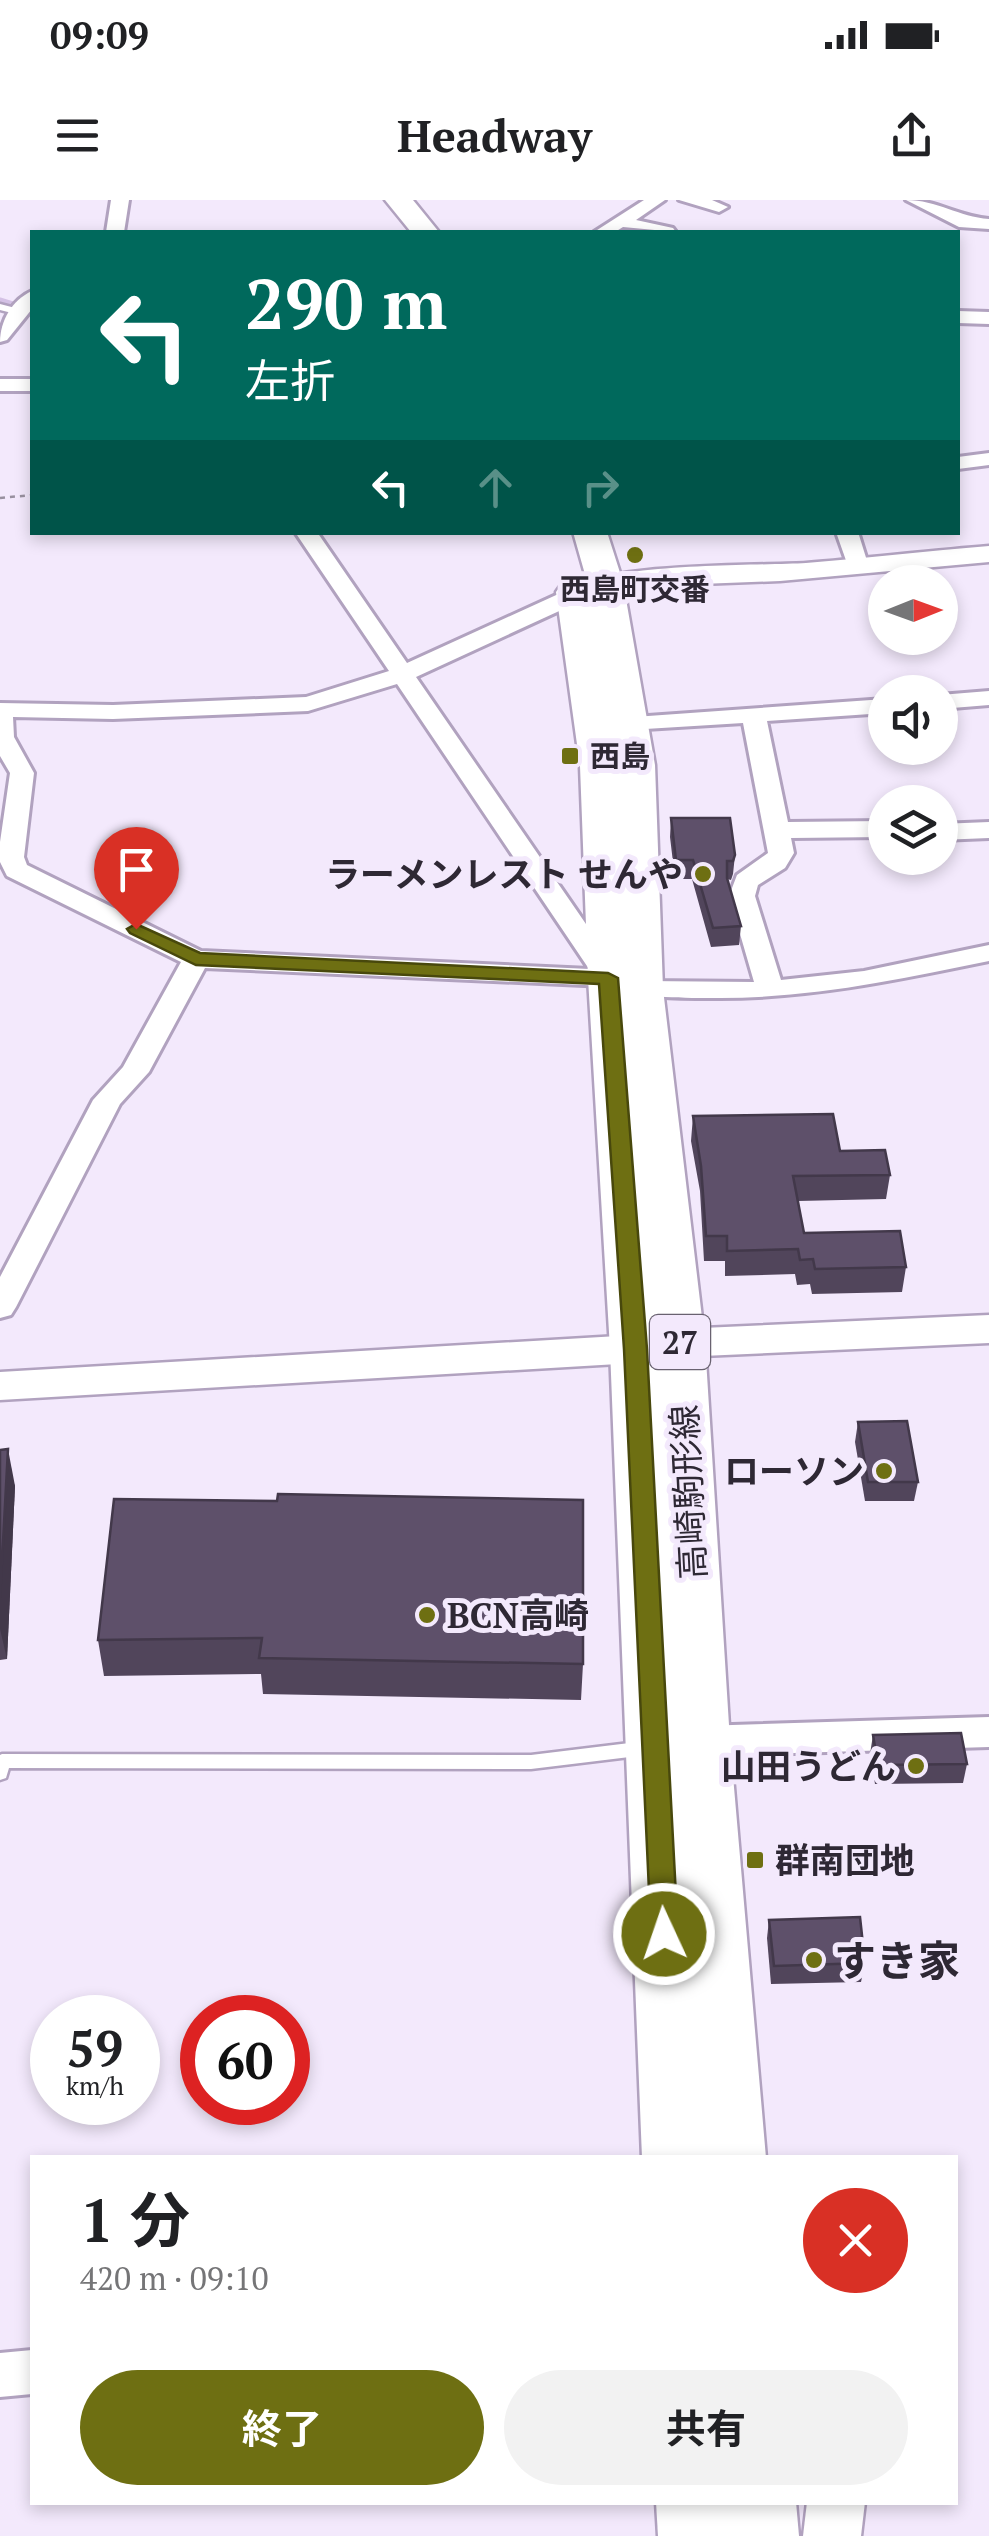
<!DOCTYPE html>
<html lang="ja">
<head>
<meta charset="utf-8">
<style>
  :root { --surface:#fff; --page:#f2f2f2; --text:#202124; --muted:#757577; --accent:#6e6f12 }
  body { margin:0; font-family:"PT Serif","Noto Sans JP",serif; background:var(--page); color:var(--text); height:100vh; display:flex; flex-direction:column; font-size:38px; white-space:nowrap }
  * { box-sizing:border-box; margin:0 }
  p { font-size:32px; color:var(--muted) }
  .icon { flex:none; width:55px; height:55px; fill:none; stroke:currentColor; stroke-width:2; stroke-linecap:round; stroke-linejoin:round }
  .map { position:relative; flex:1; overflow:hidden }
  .side { position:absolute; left:30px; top:1955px; width:928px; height:350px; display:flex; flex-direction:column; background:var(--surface); border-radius:0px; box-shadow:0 5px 15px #0003 }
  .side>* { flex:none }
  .banner { position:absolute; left:30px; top:30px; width:930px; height:305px; border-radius:0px; box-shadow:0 5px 15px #0003; background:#00695c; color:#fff; overflow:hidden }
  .needle { width:65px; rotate:89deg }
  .controls { position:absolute; left:868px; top:365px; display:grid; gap:20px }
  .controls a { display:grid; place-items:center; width:90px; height:90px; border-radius:50%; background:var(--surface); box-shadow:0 5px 15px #0003; font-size:50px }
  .speed { position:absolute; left:30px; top:1795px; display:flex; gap:20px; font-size:50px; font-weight:700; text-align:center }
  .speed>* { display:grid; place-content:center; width:130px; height:130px; border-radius:50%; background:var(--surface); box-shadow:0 5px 15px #0003; line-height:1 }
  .speed small { font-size:25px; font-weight:400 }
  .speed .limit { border:15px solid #d22; background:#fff; color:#111 }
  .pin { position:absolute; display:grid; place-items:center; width:85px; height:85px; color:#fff; margin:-102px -42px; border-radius:50% 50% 50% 0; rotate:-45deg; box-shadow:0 0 10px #0007 }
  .pin .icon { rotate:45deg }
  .me { position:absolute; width:110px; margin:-55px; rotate:357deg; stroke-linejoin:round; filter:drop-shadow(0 0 8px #0008) }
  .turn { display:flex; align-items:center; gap:35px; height:210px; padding:0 50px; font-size:45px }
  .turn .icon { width:130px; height:130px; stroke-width:2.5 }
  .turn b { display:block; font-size:70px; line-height:85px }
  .lanes { display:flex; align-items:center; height:95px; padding:0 50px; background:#0003; justify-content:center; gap:50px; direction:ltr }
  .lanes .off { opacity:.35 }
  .round { display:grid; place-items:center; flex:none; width:105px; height:105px; border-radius:52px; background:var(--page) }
  .overview { display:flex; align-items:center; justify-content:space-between; height:170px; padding:0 50px }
  h1 { font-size:60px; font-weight:700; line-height:75px }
  .cta { display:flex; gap:20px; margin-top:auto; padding:20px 50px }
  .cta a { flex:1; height:115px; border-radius:60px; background:var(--accent); color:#fff; font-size:40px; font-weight:700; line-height:115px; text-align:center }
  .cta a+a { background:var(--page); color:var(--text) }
  .status { display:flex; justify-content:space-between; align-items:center; height:70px; padding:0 50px; background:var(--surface); direction:ltr }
  .status svg { height:28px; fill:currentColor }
  header { display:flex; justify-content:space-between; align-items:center; height:130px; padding:0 50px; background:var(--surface); font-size:45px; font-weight:700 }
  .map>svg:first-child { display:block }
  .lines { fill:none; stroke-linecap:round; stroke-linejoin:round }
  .stream { stroke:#d4c1e5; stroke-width:5 }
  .service-casing { stroke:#b1a2bf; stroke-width:5 }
  .minor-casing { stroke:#b1a2bf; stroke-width:6 }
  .tertiary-casing { stroke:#b1a2bf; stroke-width:5 }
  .primary-casing { stroke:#b1a2bf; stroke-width:5 }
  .path { stroke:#98909f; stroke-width:2.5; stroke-dasharray:5 5; stroke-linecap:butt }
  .service { fill:#fff; fill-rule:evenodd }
  .minor { fill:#fff; fill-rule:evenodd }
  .tertiary { fill:#fff; fill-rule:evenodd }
  .primary { fill:#fff; fill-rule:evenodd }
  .wall { fill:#51455b }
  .shaded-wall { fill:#42384a }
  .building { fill:#5e506a; stroke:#42384a; stroke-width:2.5 }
  .route { fill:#6e6f12; stroke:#48480c; stroke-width:2.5 }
  .poi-dot { fill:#6e6f12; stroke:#f3e9fc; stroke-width:4 }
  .labels { text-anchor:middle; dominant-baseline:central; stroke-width:10; stroke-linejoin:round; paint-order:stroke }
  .far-poi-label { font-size:30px; font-weight:bold; fill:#2e2834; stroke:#f3e9fc }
  .shield { fill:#f3e9fc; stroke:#696270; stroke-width:2.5 }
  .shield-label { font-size:32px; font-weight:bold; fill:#2e2834 }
  .poi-label { font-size:35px; font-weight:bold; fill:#2e2834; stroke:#f3e9fc; text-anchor:end }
  .street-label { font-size:35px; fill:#2e2834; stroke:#f3e9fc }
  .near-poi-label { font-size:42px; font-weight:bold; fill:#2e2834; stroke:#f3e9fc; text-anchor:start }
</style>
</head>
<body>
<div class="status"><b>09:09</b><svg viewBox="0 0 49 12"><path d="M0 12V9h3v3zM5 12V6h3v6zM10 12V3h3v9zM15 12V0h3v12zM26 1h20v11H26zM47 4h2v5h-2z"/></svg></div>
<header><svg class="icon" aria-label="menu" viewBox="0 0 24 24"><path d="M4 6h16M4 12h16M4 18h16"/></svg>Headway<svg class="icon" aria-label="share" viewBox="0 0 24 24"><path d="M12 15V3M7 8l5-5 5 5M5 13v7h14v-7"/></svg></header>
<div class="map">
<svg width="989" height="2336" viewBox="0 0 989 2336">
  <rect width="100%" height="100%" fill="#f3e9fc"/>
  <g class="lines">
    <polyline class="stream" points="0,100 32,110"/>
    <defs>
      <g id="service">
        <polygon points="0,104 23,110 24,112 20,115 0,110"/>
        <polygon points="646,1541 652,1543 655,1548 652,1553 646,1555 531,1569 9,1568 6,1578 0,1580 0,1555 2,1554 531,1555"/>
      </g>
      <g id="minor">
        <polygon points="111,0 129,0 124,32 106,32"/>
        <polygon points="644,0 665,0 636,20 673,28 676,32 623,27 615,32 594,32"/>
        <polygon points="679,0 712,0 728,7 719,12"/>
        <path d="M906,0C937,0 959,17 989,19V29L959,27Z"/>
        <path d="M32,91V109L7,140L0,142C0,121 12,100 32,91Z"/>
        <polygon points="958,111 989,112 989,124 958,123"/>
        <rect x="0" y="179" width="32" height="12"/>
        <polygon points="989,253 989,265 958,269 958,257"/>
        <path d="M295,332H317L407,463L565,391H581L584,396L581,401L416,477L619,772L644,781L754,782L729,696L737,675L768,653L743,523L629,530L617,523L620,518L885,499V513L767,521L788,622L885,621V637L791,638L794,653L785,668L758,685L755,696L781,780L864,771L989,745V761C897,780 807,799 713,798C675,798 642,798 606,786L205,768L149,872L120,904L16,1107L11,1115L0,1118V1077L93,900L123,867L181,762L7,676L0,662V642L10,573L0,556V503L113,505L306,497L389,471ZM397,484L589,769L201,751L27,665L24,657L34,573L14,537L13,517L113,519L308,511Z"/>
        <polygon points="836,332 858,332 868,364 865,369 849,369"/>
        <polygon points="989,491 989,505 940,509 940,495"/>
        <polygon points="989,622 989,638 940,640 940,624"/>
        <polygon points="989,1517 989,1547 701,1556 688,1552 682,1541 688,1530 701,1526"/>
        <polygon points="32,2150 32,2194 0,2197 0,2153"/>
      </g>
      <g id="tertiary">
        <path d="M989,346V362L780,381L649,386L573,404L559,396C584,362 760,366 806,363C867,358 928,351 989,346Z"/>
        <polygon points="989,1115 989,1143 680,1157 635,1163 0,1200 0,1172 635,1135 680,1129"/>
        <polygon points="807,2302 865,2302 861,2336 803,2336"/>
      </g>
      <g id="primary">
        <polygon points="385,0 413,0 439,32 411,32"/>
        <polygon points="573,332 607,332 623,382 655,565 663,789 705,1143 730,1541 766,1958 642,1958 610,1149 588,778 580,566 556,392 561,385 573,382 585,385 590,392"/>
        <polygon points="656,2302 796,2302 799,2336 658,2336"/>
      </g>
    </defs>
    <use href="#service" class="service-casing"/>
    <use href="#minor" class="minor-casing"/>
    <use href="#tertiary" class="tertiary-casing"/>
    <use href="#primary" class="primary-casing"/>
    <polyline class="path" points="0,298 32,295"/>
    <use href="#service" class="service"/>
    <use href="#minor" class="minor"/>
    <use href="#tertiary" class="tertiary"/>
    <use href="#primary" class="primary"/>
  </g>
  <g class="wall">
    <polygon points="671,618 735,655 733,674 731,680 727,679 741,726 739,745 711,747 692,679 675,679 670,637"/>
    <polygon points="693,916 840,951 890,975 886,999 798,1001 804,1033 906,1067 902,1092 812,1094 810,1084 797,1085 795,1074 725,1076 725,1061 704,1061 700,991 691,941"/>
    <polygon points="858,1222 918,1282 914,1301 865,1301 855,1242"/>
    <polygon points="0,1250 15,1286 7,1459 0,1460"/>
    <polygon points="277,1301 583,1464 581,1500 263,1494 261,1474 104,1476 98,1440"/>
    <polygon points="873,1535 967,1564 963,1583 875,1584 870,1554"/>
    <polygon points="769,1720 865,1763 861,1782 771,1784 767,1738"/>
  </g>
  <polygon class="shaded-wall" points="8,1249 15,1286 7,1459 0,1429 0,1398"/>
  <g class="building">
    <polygon points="671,618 730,618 735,655 733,661 727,661 727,678 741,726 713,728 693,660 676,660"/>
    <polygon points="833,914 840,951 885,950 890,975 793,976 804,1033 900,1031 906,1067 815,1069 813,1059 800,1060 798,1049 727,1051 727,1036 706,1036 701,966 693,916"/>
    <polygon points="907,1221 918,1282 868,1282 858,1222"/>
    <polygon points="8,1249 0,1398 0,1250"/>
    <polygon points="278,1294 583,1300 583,1464 259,1458 262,1438 98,1440 114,1299 277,1301"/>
    <polygon points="961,1533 967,1564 878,1565 873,1535"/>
    <polygon points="860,1717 865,1763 774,1766 769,1720"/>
  </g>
  <polygon class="route" points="136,724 200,753 608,773 618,778 647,1149 678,1734 674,1742 664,1745 655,1742 651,1734 624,1149 599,784 196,765 130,733 127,729"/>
  <g class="poi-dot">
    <circle cx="635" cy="355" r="10"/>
    <rect x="560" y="546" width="20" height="20" rx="5"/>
    <circle cx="703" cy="674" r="10"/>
    <circle cx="884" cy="1271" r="10"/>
    <circle cx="427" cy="1415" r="10"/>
    <circle cx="916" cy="1566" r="10"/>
    <rect x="745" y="1650" width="20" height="20" rx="5"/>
    <circle cx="814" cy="1760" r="10"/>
  </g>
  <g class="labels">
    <g class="far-poi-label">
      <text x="635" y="389">西島町交番</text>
      <text x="590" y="556" text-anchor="start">西島</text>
    </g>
    <rect class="shield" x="650" y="1115" width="60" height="54" rx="8"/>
    <g class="shield-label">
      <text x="680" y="1142">27</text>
    </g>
    <g class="poi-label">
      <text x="683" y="674">ラーメンレスト せんや</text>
      <text x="864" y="1271">ローソン</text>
      <text x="447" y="1415" text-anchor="start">BCN高崎</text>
      <text x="896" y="1566">山田うどん</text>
      <text x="775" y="1660" text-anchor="start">群南団地</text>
    </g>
    <g class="street-label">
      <text transform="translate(688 1292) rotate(-93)">高崎駒形線</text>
    </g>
    <g class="near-poi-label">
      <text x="834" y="1760">すき家</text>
    </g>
  </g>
</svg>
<div class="controls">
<a><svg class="needle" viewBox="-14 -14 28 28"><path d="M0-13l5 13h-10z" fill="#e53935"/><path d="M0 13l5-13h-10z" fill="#757577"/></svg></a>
<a><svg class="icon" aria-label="sound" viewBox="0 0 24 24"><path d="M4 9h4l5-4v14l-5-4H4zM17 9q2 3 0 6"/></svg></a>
<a><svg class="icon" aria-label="layers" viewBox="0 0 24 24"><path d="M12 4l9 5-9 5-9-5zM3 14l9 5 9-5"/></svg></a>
</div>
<div class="speed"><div>59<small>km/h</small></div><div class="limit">60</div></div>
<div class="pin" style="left:136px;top:729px;background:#d93025"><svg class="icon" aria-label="arrive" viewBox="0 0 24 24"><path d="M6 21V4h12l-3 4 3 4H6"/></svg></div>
<svg class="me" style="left:664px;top:1734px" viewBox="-20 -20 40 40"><circle r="17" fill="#6e6f12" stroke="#fff" stroke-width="3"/><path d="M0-11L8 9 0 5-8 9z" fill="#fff"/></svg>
<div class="banner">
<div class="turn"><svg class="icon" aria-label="left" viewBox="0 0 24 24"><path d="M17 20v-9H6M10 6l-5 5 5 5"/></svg><div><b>290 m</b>左折</div></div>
<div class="lanes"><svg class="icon" aria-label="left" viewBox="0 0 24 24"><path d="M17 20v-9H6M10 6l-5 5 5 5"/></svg><svg class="icon off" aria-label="ahead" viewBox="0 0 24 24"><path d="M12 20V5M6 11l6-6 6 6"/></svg><svg class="icon off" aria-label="right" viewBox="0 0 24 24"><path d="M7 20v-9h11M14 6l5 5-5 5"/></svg></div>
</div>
<section class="side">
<div class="overview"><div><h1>1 分</h1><p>420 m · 09:10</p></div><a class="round" style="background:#d93025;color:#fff"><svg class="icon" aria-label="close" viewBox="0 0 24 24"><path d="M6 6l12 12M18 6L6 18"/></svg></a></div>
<div class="cta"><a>終了</a><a>共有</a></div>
</section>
</div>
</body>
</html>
